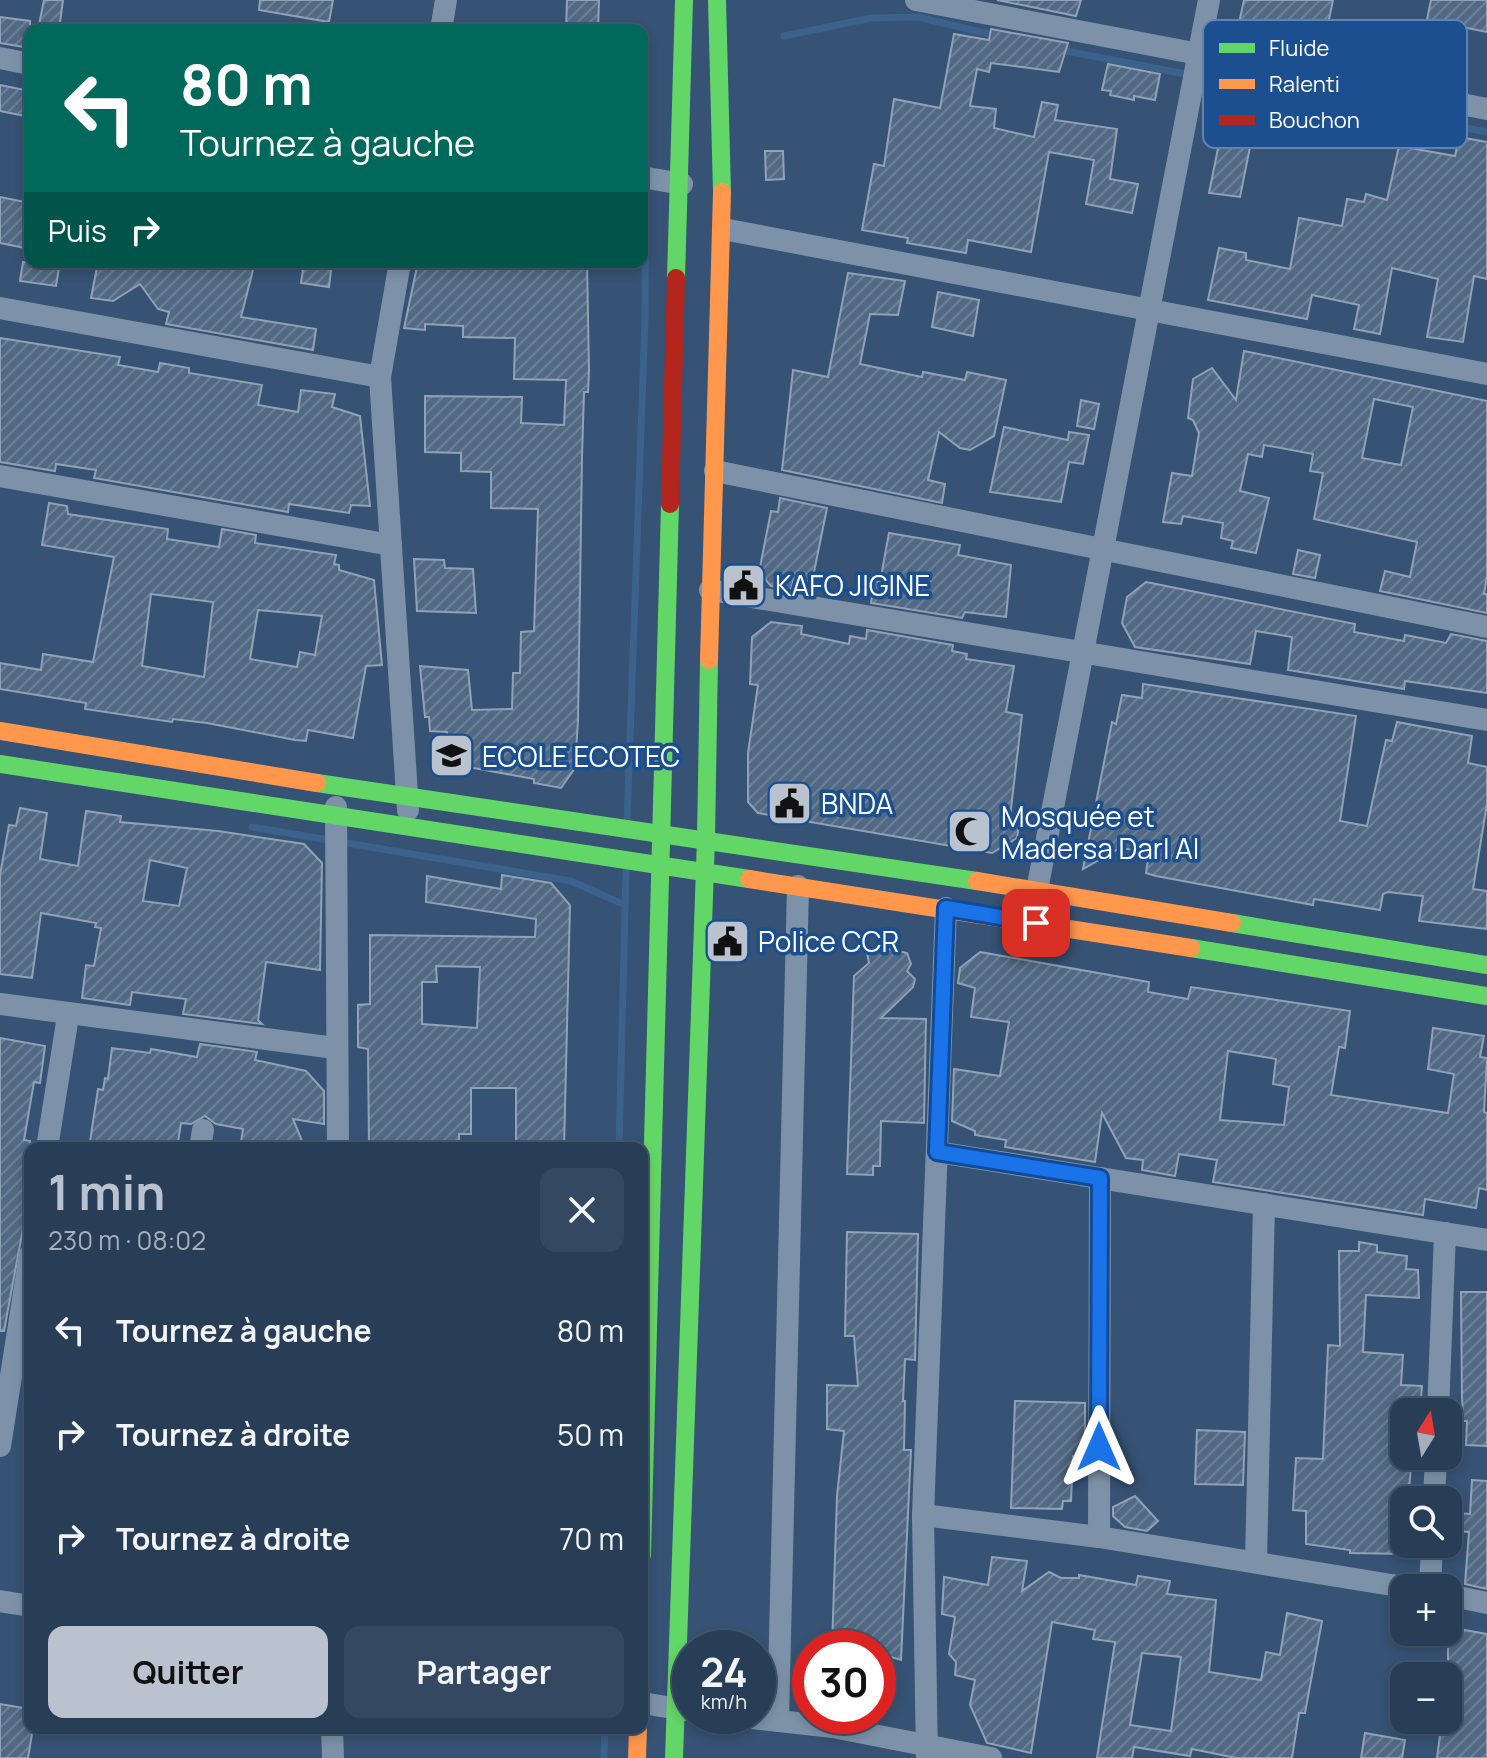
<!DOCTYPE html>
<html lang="fr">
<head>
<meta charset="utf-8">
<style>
  :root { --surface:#283e57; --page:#344961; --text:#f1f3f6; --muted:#a5aeba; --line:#44576d; --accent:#b9c2ce }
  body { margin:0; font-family:Manrope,sans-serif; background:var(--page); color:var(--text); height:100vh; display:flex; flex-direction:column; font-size:30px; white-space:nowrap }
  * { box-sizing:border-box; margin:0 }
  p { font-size:26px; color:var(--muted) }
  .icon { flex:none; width:44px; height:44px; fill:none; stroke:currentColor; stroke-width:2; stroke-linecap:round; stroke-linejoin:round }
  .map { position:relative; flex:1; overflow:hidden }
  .sheet { position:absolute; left:24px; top:1142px; width:624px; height:592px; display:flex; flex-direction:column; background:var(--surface); border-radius:16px; box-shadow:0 4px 12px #0003,0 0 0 2px var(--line) }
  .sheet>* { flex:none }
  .guide { position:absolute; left:24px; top:24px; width:624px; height:244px; border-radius:16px; box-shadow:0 4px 12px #0003,0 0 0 2px var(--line); background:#00695c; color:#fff; overflow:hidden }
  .needle { width:52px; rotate:11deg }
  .tools { position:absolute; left:1390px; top:1398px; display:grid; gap:16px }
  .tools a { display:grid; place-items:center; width:72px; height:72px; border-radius:16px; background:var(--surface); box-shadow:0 4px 12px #0003,0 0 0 2px var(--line); font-size:40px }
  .speed { position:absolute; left:672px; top:1630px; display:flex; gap:16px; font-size:40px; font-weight:700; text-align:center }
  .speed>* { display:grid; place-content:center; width:104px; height:104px; border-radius:50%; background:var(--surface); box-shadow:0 4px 12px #0003,0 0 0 2px var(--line); line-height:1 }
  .speed small { font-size:20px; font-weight:400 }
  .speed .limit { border:12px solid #d22; background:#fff; color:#111 }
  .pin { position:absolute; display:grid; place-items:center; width:68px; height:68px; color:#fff; margin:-34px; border-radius:16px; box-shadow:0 4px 12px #0006 }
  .me { position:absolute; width:88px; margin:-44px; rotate:0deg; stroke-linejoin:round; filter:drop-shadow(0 0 6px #0008) }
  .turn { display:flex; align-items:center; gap:28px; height:168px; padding:0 24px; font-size:36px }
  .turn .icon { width:104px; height:104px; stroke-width:2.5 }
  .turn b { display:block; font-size:56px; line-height:68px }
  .then { display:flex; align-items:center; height:76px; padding:0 24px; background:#0003; gap:16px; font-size:30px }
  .round { display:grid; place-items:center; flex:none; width:84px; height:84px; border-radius:16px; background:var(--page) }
  .head { display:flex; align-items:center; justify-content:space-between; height:136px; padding:0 24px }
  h1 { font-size:48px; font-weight:700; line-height:60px; color:var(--accent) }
  .primary-button { display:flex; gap:16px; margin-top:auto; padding:16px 24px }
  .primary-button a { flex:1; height:92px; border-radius:16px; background:var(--accent); color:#111; font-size:32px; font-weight:700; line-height:92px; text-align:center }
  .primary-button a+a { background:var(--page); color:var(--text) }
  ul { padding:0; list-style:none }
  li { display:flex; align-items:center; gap:24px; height:104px; padding:0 24px }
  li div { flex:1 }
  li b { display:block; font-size:30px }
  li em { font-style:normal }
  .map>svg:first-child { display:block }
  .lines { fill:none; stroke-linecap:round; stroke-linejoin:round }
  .stream { stroke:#3b618d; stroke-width:7 }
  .building { fill:url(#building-hatch); stroke:#92a2b6; stroke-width:2; fill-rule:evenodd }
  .street { stroke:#7d92a8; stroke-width:22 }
  .fast { stroke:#63d668; stroke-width:18 }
  .slow { stroke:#ff974d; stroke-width:18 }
  .jam { stroke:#b3261e; stroke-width:18 }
  .route-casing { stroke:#114b97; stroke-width:20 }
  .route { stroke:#1a73e8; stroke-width:14 }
  .labels { text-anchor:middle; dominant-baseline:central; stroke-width:7; stroke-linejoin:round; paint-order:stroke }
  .poi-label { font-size:28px; fill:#fff; stroke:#1b4f8f; text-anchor:start }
  .key { fill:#1b4f8f; stroke:#5f84b1; stroke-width:2 }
  .key-label { font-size:22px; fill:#fff }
</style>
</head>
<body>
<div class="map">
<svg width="1487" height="1758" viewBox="0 0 1487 1758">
  <defs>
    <pattern id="building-hatch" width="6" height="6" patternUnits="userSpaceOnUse" patternTransform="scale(2)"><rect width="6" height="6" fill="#526984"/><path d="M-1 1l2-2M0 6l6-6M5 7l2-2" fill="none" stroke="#6c8096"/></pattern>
  </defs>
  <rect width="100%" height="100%" fill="#365274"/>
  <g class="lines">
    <g class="stream">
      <polyline points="784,36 871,18 918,17 997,36"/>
      <polyline points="1056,49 1487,132"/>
      <polyline points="627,823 645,319 646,77"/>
      <polyline points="252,827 571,881 625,905"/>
      <polyline points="619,1148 626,871"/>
      <polyline points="604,1758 605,1728"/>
    </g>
  </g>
  <g class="building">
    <polygon points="44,0 63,0 59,30 38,30"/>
    <polygon points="260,0 333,0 329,22 259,10"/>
    <polygon points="567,0 599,0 598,30 566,30"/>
    <polygon points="997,0 1081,0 1076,16"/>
    <polygon points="1244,0 1333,0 1320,63 1234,46"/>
    <polygon points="1431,0 1487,0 1487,32 1427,20"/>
    <polygon points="0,17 30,21 30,48 0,43"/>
    <polygon points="991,29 1068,43 1059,72 991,63 989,72 977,69 970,106 996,109 994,128 1034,137 1042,102 1058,105 1055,120 1117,129 1110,179 1138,184 1132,213 1086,204 1094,160 1049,152 1031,252 968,240 966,253 907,243 908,238 862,230 874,164 884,166 894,99 940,108 954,34 989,40"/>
    <polygon points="1108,64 1160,74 1155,100 1134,96 1134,100 1110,95 1111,91 1102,90"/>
    <polygon points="0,85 30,91 30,117 0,111"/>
    <polygon points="1230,89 1344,113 1339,134 1327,132 1326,141 1254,127 1240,197 1209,193"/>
    <polygon points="1459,137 1487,142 1487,279 1474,276 1463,342 1427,337 1438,279 1392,268 1380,334 1354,329 1359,305 1312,295 1307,319 1208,300 1219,248 1246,253 1246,260 1290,269 1299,218 1342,226 1347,199 1364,202 1366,194 1387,200 1399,146 1455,156"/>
    <polygon points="765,151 783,151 784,179 766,180"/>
    <polygon points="0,197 30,203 30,249 0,243"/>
    <polygon points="23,262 60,262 56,286 20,281"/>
    <polygon points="98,262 255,262 241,317 316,329 313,350 166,324 169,312 158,309 140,284 113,301 91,298"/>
    <polygon points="304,262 332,262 329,287 301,283"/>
    <polygon points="418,262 587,262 589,370 588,392 584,392 582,457 578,720 575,768 561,788 534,783 534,779 446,763 447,732 430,731 429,717 425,717 420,666 468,670 472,710 512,709 513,673 520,673 521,632 534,631 538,509 491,508 491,472 461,471 461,453 425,452 425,396 522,397 521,423 564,425 566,380 514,379 515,338 463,337 463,326 425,324 425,330 404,328"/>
    <polygon points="848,273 905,281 898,315 870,314 860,364 922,377 923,372 965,380 967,372 1006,380 994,436 970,450 960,448 939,432 928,480 945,484 942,503 782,470 793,370 828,377"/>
    <polygon points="938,292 979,300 973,336 932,327"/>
    <polygon points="0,338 120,357 118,365 158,372 160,363 189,368 189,373 262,385 258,405 298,412 301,390 335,394 332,407 360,416 370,506 351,505 349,513 289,504 288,512 94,478 96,470 56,464 55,471 0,462"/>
    <path d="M1244,351L1487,401V576L1484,594H1487V613L1380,591L1385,571L1410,577L1417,542L1314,519L1323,473L1310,471L1313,454L1264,445L1262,457L1248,454L1240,491L1269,498L1256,553L1231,548L1233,541L1221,538L1223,523L1183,516L1181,524L1163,522L1172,473L1192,476L1199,433L1193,420L1188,418L1193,379L1212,368L1236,400ZM1374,399L1413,407L1401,465L1362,458Z"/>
    <polygon points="1081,400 1099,404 1094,429 1077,426"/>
    <polygon points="1004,427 1068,440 1069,432 1089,435 1083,464 1069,462 1061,502 990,492"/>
    <polygon points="780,498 827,508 812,582 794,578 791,589 771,586 759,572 771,511 778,512"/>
    <path d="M49,503L67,506L68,514L168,529L167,539L219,547L222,529L256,535L255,543L336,555L334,564L339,565V570L374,580L382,665L366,666L353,738L308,730L306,741L295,740L207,723L173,719L172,722L85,709L86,703L0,689V663L41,670L43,654L93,662L114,557L42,545ZM151,594L213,602L204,677L142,666ZM258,610L322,616L315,655L300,652L297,667L250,659Z"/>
    <polygon points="889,533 960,545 958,555 1011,565 1006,617 965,612 962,618 871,603 875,581 880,582"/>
    <polygon points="1298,550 1320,555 1315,578 1293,574"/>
    <polygon points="414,559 444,560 445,568 473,569 476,613 417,611"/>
    <polygon points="1146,582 1355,624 1354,632 1404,641 1405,635 1446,643 1451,634 1487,641 1487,693 1405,681 1404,689 1288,670 1292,637 1256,631 1250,664 1135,647 1122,623 1127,597"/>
    <polygon points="771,622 802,626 801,634 849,644 850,636 866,639 867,630 953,645 952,651 967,654 966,659 1014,666 1006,712 1022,715 1010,817 1020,819 1017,838 992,853 758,813 748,802 748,753 758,685 750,684 752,637"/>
    <polygon points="1143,684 1356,716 1340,821 1367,826 1386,740 1392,741 1397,722 1472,736 1468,763 1487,767 1487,804 1473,889 1487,891 1487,929 1419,921 1423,896 1388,892 1383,894 1380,910 1314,899 1313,905 1156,876 1146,873 1149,852 1120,848 1083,869 1112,722 1116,724 1122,695 1142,698"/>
    <path d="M20,808L47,813L40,859L78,866L86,811L121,816L120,822L218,831L304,844L322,863L320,970L266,962L258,1020L262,1024L183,1014L186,999L132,992L130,1005L82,998L86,965L94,966L101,928L95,927L96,923L41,913L32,978L0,974V875L9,825L16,826ZM150,860L187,868L179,906L143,901Z"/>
    <path d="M502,875L551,883L570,905L564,1148H530V1141H516V1088H471V1134H459V1148H369L368,1049L358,1047V1005L370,1004V935L535,937L536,919L426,902L427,876L501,889ZM436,966L480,967L477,1028L422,1024V982H437Z"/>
    <polygon points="878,944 884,948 907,953 911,964 907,971 915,979 913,987 881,1018 926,1019 924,1123 881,1121 880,1166 873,1166 873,1175 847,1174 854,976 869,963 867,953"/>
    <path d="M980,952L1149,982L1148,992L1188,999L1191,987L1350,1011L1345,1048L1339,1047L1331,1095L1448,1113L1454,1074L1428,1069L1433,1028L1484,1036L1480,1057L1487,1058L1484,1112L1487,1113V1190L1479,1188L1476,1208L1425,1199L1423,1215L1213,1182L1217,1160L1179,1154L1175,1176L1142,1170L1143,1160L1126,1158L1102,1113L1095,1162L1005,1147L1006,1140L975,1135V1131L952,1121L954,1069L1000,1076L1009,1022L971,1017L975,988L958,983L960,968ZM1228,1051L1276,1059L1273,1084L1289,1087L1284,1125L1220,1120Z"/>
    <polygon points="0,1038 45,1046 40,1083 34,1082 24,1140 30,1141 30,1191 4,1331 0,1331"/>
    <polygon points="200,1044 257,1052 255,1060 306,1071 324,1091 324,1124 293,1119 305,1148 240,1148 243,1129 216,1124 205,1116 191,1124 181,1123 177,1148 89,1148 98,1089 103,1090 105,1078 108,1079 112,1048 150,1053 151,1049 197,1057"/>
    <polygon points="847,1232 918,1234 915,1360 905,1359 903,1401 905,1401 904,1450 911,1450 901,1660 878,1653 878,1648 832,1648 837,1496 844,1431 827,1429 827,1385 858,1386 854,1336 845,1336"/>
    <polygon points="1359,1242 1377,1245 1377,1252 1407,1256 1406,1269 1418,1270 1419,1298 1366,1295 1363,1352 1403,1355 1401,1385 1422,1386 1420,1412 1404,1412 1404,1456 1412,1456 1408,1500 1404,1500 1404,1554 1350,1553 1350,1550 1306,1544 1306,1511 1293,1510 1296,1458 1323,1459 1328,1345 1340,1346 1339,1251 1359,1251"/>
    <polygon points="1461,1292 1487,1292 1487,1446 1466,1445 1467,1421 1463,1421 1462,1396"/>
    <polygon points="1015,1401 1085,1403 1085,1457 1073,1456 1071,1501 1063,1501 1062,1509 1011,1508"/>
    <polygon points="1197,1430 1245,1432 1243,1485 1195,1484"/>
    <polygon points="1472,1480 1487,1481 1487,1589 1465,1584 1469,1532 1456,1531 1456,1513 1470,1514"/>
    <polygon points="1135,1496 1158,1521 1147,1531 1125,1527 1113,1516 1113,1507"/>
    <path d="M992,1557L1027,1561L1022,1591L1049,1572L1061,1578H1079V1575L1136,1585L1138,1576L1170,1581L1167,1594L1216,1600L1209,1672L1261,1680L1266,1652L1280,1655L1287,1613L1322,1621L1305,1713H1299L1292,1758H1236L1192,1749L1190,1756L1134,1747L1132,1758H1097L1115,1642L1093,1639L1095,1630L1052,1622L1031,1753L987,1743L970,1705L975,1680L955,1675L956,1662L949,1654L955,1617L942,1614L944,1577L988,1585ZM1142,1653L1181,1657L1171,1731L1130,1725Z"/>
    <polygon points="1448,1627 1487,1634 1487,1758 1437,1758 1442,1720 1448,1720"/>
    <polygon points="0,1704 30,1709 30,1728 33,1728 28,1758 0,1758"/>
    <polygon points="1365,1733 1405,1740 1402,1758 1361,1758"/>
  </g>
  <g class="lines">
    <g class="street">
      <polyline points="916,0 1487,109"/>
      <polyline points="441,30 446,0"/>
      <polyline points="0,58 30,64"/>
      <polyline points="642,177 682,184"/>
      <polyline points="723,229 1487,374"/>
      <polyline points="400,262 380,377 408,810"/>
      <polyline points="0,308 380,377"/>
      <polyline points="715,471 1487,627"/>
      <polyline points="0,476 391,545"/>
      <polyline points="710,590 1487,720"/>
      <polyline points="336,807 338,1148"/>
      <polyline points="1037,890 1209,0"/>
      <polyline points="0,1004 335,1048"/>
      <polyline points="47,1148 68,1016"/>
      <polyline points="200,1148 203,1130"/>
      <polyline points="937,1152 1487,1240"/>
      <polyline points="1438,1412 1445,1233"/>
      <polyline points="0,1446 30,1255"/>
      <polyline points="1434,1500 1436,1456"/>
      <polyline points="923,1515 1099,1537 1410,1588"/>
      <polyline points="1099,1537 1100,1178"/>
      <polyline points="1256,1562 1264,1204"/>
      <polyline points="1430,1588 1432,1544"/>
      <polyline points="1448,1595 1487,1603"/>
      <polyline points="0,1601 30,1606"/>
      <polyline points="642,1703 685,1710"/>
      <polyline points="734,1716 833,1727 991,1758"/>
      <polyline points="778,1721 798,886"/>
      <polyline points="332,1728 333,1758"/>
      <polyline points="927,1758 923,1515 946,908"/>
    </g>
    <g class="fast">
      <polyline points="717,0 722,192"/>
      <polyline points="676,278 684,0"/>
      <polyline points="0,764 749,879"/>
      <polyline points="317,783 977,881"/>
      <polyline points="1232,923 1487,965"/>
      <polyline points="1191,948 1487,996"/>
      <polyline points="642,1555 670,504"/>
      <polyline points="674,1758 706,839 709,660"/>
    </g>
    <g class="slow">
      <polyline points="709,660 722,192"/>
      <polyline points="0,731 317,783"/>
      <polyline points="749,879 1191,948"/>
      <polyline points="977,881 1232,923"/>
      <polyline points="637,1758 638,1728"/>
    </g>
    <polyline class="jam" points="670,504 676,278"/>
  </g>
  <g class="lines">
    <defs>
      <polyline id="route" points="1036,923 946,908 937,1152 1100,1178 1099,1447"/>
    </defs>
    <use href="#route" class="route-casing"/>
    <use href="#route" class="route"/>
  </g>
  <defs>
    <symbol id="civic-square" viewBox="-11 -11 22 22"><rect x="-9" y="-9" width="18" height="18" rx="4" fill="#b9c2ce" stroke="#1b4f8f"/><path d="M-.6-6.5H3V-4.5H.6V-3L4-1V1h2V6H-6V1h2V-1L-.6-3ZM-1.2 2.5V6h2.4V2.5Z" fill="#111"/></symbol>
    <symbol id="university-square" viewBox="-11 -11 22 22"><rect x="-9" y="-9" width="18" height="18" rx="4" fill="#b9c2ce" stroke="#1b4f8f"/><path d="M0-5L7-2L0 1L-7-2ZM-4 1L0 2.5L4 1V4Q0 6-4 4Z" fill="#111"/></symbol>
    <symbol id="mosque-square" viewBox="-11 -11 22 22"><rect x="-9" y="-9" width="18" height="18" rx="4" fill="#b9c2ce" stroke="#1b4f8f"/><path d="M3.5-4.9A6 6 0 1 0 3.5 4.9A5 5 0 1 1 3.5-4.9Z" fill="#111"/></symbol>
  </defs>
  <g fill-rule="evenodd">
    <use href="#civic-square" x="718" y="560" width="51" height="51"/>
    <use href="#university-square" x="426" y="730" width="51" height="51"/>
    <use href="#civic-square" x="764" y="778" width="51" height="51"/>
    <use href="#mosque-square" x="944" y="806" width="51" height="51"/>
    <use href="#civic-square" x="702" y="916" width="51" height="51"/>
  </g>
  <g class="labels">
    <g class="poi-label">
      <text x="775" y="585">KAFO JIGINE</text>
      <text x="482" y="756">ECOLE ECOTEC</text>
      <text x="821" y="803">BNDA</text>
      <text x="1001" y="816">Mosquée et<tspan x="1001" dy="32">Madersa Darl Al</tspan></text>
      <text x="758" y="941">Police CCR</text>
    </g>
  </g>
  <rect x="1203" y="20" width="264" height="128" rx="12" class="key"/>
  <rect x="1219" y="43" width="36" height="10" fill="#63d668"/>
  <rect x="1219" y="79" width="36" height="10" fill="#ff974d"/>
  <rect x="1219" y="115" width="36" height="10" fill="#b3261e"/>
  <g class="key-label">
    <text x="1269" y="56">Fluide</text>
    <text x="1269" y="92">Ralenti</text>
    <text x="1269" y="128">Bouchon</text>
  </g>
</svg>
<div class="tools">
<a><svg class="needle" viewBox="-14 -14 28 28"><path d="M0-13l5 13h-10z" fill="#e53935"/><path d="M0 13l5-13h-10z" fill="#a5aeba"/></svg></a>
<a><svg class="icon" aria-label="search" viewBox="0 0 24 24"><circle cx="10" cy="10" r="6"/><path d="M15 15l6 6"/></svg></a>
<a>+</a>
<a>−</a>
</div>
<div class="speed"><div>24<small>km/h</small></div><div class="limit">30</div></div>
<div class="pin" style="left:1036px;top:923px;background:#d93025"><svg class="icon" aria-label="arrive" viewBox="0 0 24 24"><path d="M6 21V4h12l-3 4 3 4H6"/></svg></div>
<svg class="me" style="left:1099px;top:1447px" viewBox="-20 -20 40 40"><path d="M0-17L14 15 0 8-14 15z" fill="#1a73e8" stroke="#fff" stroke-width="4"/></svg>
<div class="guide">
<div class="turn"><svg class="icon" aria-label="left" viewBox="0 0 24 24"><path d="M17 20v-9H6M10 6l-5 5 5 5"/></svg><div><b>80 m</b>Tournez à gauche</div></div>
<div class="then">Puis<svg class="icon" aria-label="right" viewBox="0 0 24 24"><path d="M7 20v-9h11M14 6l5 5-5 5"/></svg></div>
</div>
<section class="sheet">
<div class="head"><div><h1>1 min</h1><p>230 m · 08:02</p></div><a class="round"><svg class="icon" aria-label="close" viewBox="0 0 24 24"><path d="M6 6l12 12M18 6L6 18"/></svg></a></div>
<ul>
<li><svg class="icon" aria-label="left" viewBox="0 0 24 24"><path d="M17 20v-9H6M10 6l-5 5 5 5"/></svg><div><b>Tournez à gauche</b></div><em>80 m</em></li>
<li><svg class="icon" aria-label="right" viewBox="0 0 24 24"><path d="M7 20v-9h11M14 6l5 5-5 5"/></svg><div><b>Tournez à droite</b></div><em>50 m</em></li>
<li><svg class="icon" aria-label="right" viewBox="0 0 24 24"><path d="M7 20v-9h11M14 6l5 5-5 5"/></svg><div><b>Tournez à droite</b></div><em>70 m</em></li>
</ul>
<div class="primary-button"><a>Quitter</a><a>Partager</a></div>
</section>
</div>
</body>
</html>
